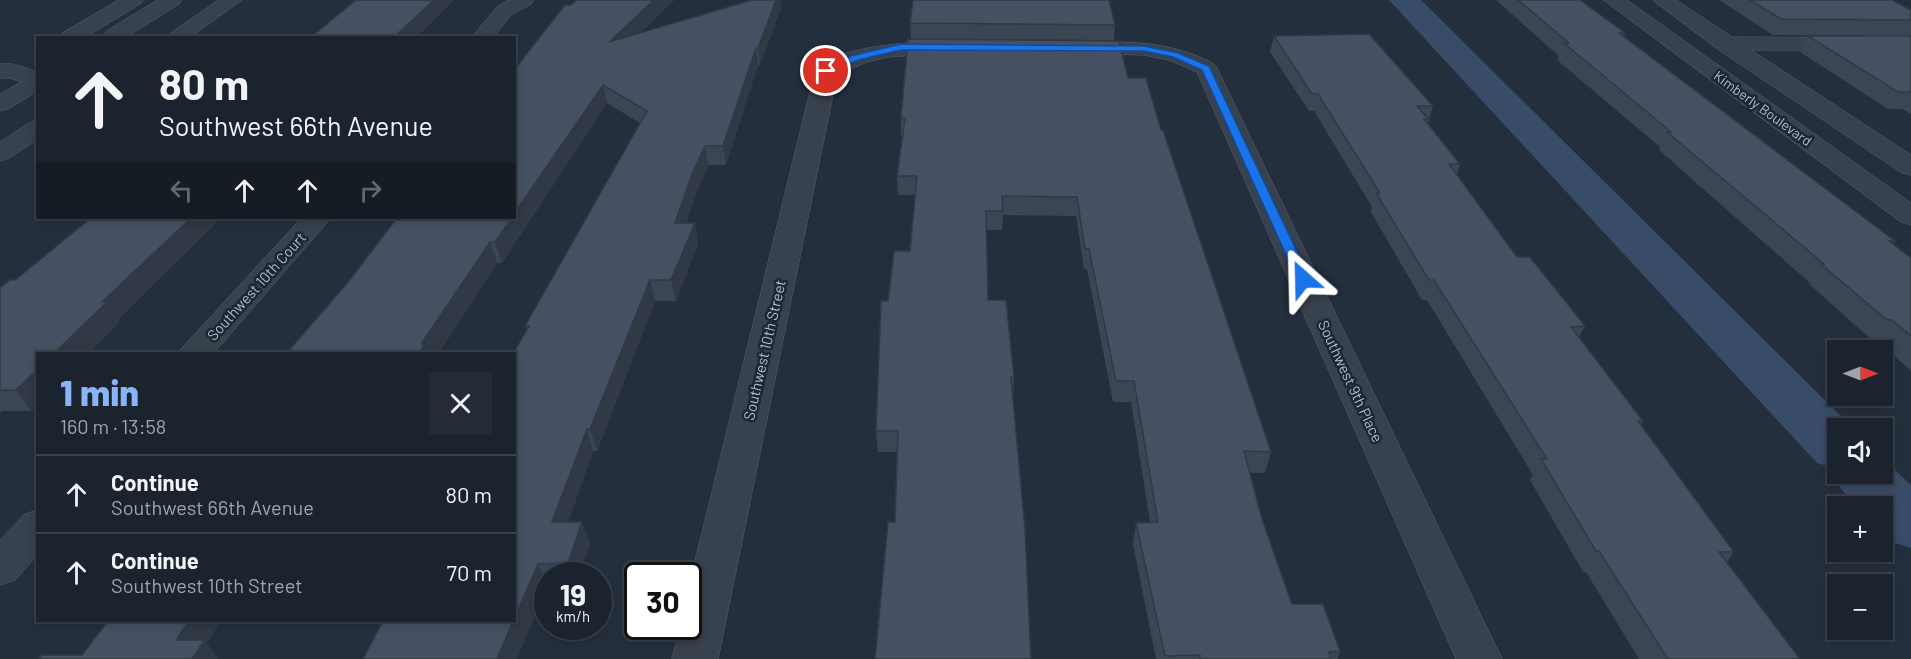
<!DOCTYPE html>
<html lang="en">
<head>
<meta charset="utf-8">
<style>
  :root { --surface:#1b232e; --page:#242b36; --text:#f1f3f6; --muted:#a0a4aa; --line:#39404a; --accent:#8ab4f8 }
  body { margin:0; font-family:Barlow,sans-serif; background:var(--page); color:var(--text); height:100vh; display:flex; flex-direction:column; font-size:22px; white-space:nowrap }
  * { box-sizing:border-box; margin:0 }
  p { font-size:20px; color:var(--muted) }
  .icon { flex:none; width:33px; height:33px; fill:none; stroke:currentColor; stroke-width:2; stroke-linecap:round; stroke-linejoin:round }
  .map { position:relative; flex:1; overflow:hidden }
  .drawer { position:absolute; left:36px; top:352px; width:480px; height:270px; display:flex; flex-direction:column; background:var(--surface); border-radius:0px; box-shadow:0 3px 9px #0003,0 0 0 2px var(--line) }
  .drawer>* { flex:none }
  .guide { position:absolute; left:36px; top:36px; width:480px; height:183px; border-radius:0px; box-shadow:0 3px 9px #0003,0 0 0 2px var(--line); background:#1b232e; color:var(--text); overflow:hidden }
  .needle { width:39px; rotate:90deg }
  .tools { position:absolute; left:1827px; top:340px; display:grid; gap:12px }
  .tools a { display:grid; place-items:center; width:66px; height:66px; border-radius:0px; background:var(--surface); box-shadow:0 3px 9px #0003,0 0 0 2px var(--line); font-size:30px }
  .speed { position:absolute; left:534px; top:562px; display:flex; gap:12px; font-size:30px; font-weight:700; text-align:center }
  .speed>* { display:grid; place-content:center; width:78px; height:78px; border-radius:50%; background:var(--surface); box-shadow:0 3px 9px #0003,0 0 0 2px var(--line); line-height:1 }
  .speed small { font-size:15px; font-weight:400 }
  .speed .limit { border:3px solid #111; border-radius:9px; background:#fff; color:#111 }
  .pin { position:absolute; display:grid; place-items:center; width:51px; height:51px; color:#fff; margin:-26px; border:3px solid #fff; border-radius:50%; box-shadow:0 2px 6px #0007 }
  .me { position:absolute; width:66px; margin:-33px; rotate:335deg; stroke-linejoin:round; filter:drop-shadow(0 0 4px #0008) }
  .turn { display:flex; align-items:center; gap:21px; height:126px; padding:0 24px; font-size:27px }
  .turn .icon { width:78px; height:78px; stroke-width:2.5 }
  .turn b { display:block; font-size:42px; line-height:51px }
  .lanes { display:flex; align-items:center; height:57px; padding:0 24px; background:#0003; justify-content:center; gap:30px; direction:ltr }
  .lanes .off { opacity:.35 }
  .round { display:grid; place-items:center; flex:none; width:63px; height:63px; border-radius:0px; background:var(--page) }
  .head { display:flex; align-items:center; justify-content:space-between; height:102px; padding:0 24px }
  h1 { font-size:36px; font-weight:800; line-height:45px; color:var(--accent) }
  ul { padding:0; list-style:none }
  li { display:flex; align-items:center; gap:18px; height:78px; padding:0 24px; border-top:2px solid var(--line) }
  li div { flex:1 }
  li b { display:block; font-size:22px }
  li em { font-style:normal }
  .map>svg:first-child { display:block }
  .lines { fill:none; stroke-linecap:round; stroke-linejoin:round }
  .canal { fill:#394c67; fill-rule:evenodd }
  .minor-casing { stroke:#565f6c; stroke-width:1 }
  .minor { fill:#38414e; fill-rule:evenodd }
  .wall { fill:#3b4654 }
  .shaded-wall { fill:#303945 }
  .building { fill:#455162; stroke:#303945; stroke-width:1.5 }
  .route { fill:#1a73e8; stroke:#114b97; stroke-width:1.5 }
  .labels { text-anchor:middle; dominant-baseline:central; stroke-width:5; stroke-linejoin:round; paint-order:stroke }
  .far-street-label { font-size:14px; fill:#b4bcc9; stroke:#1d2633 }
  .street-label { font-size:15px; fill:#b4bcc9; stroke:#1d2633 }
</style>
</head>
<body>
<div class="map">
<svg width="1911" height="659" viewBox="0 0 1911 659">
  <rect width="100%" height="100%" fill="#242f3e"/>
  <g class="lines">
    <polygon class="canal" points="1389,0 1421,0 1854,429 1838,429 1838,474 1882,474 1882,458 1911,485 1911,548 1889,541 1882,534 1882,507 1857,507 1841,489 1832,474 1835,468 1817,463"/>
    <defs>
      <g id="minor">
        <polygon points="119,0 143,0 140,4 84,38 58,38 61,34"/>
        <polygon points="158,0 182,0 179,4 125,38 105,38 103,35 107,31"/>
        <polygon points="219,0 242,0 189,38 164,38"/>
        <polygon points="509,0 534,0 531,4 511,15 493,38 471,38 497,7"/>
        <polygon points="1604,0 1627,0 1911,203 1911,225 1901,222"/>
        <polygon points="1653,0 1676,0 1732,37 1911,38 1911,50 1751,50 1911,155 1911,175 1902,173 1716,48"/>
        <path d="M952,41L960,42L963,47L960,52L888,57L867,62L837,75L718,659H672L680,627H688V590L815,71C832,45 922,41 952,41Z"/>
        <path d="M1076,42C1118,42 1158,40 1197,56C1205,60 1213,61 1217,68L1502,659H1456L1197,72L1169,60L1144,55L1068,53L1065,48L1068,43Z"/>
        <polygon points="0,64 13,64 38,72 38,91 8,109 0,111 0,94 21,82 10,78 0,78"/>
        <polygon points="38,121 38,139 9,158 0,161 0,142 29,123"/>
        <polygon points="302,218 331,218 213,354 177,354"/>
        <polygon points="38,510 38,554 15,580 0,585 0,540 24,515"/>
      </g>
    </defs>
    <use href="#minor" class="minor-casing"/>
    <use href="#minor" class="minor"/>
  </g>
  <g class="wall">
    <polygon points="577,0 674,0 640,33 752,0 780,0 781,8 760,65 758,65 726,165 708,165 696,194 686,223 698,243 676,301 655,301 597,451 593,451 568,522 590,544 579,576 548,576 548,587 514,621 527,330 525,326 640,123 607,103 502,263 497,263 438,354 286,354 349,281 571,5"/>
    <polygon points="1496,0 1580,0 1625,33 1624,36 1895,241 1893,244 1911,258 1911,371 1878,341 1873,341 1809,284 1810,283 1659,150 1660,147 1557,60 1559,56"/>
    <polygon points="1719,0 1892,0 1911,10 1911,114 1902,109 1888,109 1800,52 1808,36 1873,36 1773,35"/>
    <polygon points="910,23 1115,25 1114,40 911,39"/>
    <polygon points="1274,36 1433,106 1428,124 1460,164 1457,175 1517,257 1585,326 1579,337 1643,421 1641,425 1734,552 1727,562 1800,659 1639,659 1586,572 1583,572 1530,480 1533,475 1427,300 1422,300 1371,212 1372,207 1314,111 1309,111 1270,52"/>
    <polygon points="1128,78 1161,130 1271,452 1265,473 1250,473 1262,519 1292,604 1340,651 1338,659 1156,659 1133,544 1136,523 1150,522 1131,402 1113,402 1087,269 1084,269 1076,216 1003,215 1002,230 986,230 988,300 1014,377 1013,398 895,522 897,452 878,452 876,431 888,301 910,251 915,195 898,195 897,176 902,136 901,136 901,118"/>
    <polygon points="15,280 118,320 119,323 38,354 38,405 31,411 2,411 0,413 0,288"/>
  </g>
  <g class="shaded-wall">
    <polygon points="434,0 454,0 416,38 393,38"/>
    <polygon points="654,0 674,0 612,59 609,42"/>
    <polygon points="776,0 780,0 781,8 760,65 758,48"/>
    <polygon points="756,48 758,65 726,165 723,146"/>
    <polygon points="603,85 607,103 502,263 495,242 512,218 514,218 514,214"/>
    <polygon points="705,146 708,165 696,194 679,243 675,223 692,174"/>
    <polygon points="191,218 221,218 118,320 119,323 88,354 53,354 102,302"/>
    <polygon points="695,223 698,243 676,301 671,280"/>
    <polygon points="490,242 497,263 438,354 418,354 421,344"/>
    <polygon points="650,280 655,301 597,451 590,429"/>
    <polygon points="38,369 38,405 31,411 16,390"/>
    <polygon points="587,429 593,451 560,544 552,522"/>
    <polygon points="582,522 590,544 579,576 572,576 568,563"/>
    <polygon points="538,564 547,587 517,659 497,659 513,621 514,621 514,619"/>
    <polygon points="189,621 221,621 207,643 218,659 191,659 176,640"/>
  </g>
  <g class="building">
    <polygon points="356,0 434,0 393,38 310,38"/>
    <polygon points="577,0 654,0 609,42 752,0 776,0 758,48 756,48 723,146 705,146 692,174 675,223 695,223 671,280 650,280 590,429 587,429 552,522 582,522 568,563 538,564 514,619 514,354 513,354 529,326 525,326 647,111 603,85 514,214 514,70 565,5 571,5"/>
    <polygon points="913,0 1109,0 1115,25 910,23"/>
    <polygon points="1518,0 1580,0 1625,33 1619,33 1895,241 1889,241 1911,258 1911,336 1892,320 1887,320 1821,264 1824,264 1667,132 1671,132 1564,43 1569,43"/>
    <polygon points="1750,0 1892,0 1911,10 1911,20 1781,19"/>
    <polygon points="1369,34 1433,106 1417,106 1428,119 1424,119 1460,164 1449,164 1517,257 1530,257 1585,326 1571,327 1643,421 1638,421 1734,552 1719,552 1800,659 1668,659 1599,551 1596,551 1541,459 1547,459 1434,280 1429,280 1376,193 1380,193 1318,94 1312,94 1274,36"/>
    <polygon points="1808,36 1911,36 1911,92 1898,92"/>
    <polygon points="908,39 1119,41 1128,78 1146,78 1161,130 1163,130 1271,452 1244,451 1262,519 1292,604 1323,604 1340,651 1329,652 1331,659 1200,659 1200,655 1165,656 1136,523 1158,522 1134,381 1116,381 1089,249 1085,249 1077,197 1002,196 1003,211 986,211 988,300 1006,300 1014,377 1011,377 1025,529 1031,659 875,659 888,522 895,522 898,431 876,431 881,301 888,301 894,251 910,251 917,176 897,176 905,118 901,118"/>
    <polygon points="91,218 191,218 102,302 107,302 53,354 38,354 38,369 16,390 0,390 0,288 10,280 15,280"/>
    <polygon points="397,218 512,218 495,242 490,242 421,344 425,344 418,354 286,354 349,281"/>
    <polygon points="108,621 189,621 176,640 205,640 192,659 39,659 42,655 82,655"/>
    <polygon points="383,621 513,621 497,659 363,659"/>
  </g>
  <polygon class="route" points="901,44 1144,46 1178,53 1209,66 1310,279 1303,283 1297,279 1202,70 1173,57 1144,51 901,50 858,60 830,73 822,71 851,56"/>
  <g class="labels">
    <g class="far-street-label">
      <text transform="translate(1763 108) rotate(36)">Kimberly Boulevard</text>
    </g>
    <g class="street-label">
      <text transform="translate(256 286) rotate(-48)">Southwest 10th Court</text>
      <text transform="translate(764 350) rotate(-77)">Southwest 10th Street</text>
      <text transform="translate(1351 381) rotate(65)">Southwest 9th Place</text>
    </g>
  </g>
</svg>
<div class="tools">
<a><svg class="needle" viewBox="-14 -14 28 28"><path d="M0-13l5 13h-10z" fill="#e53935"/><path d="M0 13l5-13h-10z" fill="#a0a4aa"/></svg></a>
<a><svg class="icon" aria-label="sound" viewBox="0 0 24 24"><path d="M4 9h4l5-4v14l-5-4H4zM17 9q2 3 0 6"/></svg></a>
<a>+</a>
<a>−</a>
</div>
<div class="speed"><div>19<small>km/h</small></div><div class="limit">30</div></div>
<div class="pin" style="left:826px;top:71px;background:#d93025"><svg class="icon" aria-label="arrive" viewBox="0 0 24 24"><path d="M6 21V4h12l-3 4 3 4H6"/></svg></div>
<svg class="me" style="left:1303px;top:279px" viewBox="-20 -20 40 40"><path d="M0-17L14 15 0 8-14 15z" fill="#1a73e8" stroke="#fff" stroke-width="4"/></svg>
<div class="guide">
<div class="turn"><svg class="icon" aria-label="ahead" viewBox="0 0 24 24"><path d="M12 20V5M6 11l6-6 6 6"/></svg><div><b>80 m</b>Southwest 66th Avenue</div></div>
<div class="lanes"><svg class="icon off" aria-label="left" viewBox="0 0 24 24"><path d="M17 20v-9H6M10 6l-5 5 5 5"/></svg><svg class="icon" aria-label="ahead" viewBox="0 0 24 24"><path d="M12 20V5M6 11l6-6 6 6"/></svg><svg class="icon" aria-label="ahead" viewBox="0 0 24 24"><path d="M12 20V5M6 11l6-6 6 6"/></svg><svg class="icon off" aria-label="right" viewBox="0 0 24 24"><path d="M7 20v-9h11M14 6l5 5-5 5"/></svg></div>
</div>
<section class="drawer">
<div class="head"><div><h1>1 min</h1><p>160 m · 13:58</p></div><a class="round"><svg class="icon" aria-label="close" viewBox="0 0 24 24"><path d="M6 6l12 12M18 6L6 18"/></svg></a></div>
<ul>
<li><svg class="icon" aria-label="ahead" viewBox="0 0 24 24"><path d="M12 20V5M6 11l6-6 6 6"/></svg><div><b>Continue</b><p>Southwest 66th Avenue</p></div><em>80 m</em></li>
<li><svg class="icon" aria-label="ahead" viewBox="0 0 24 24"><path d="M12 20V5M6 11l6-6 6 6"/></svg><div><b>Continue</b><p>Southwest 10th Street</p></div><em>70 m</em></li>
</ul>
</section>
</div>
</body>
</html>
